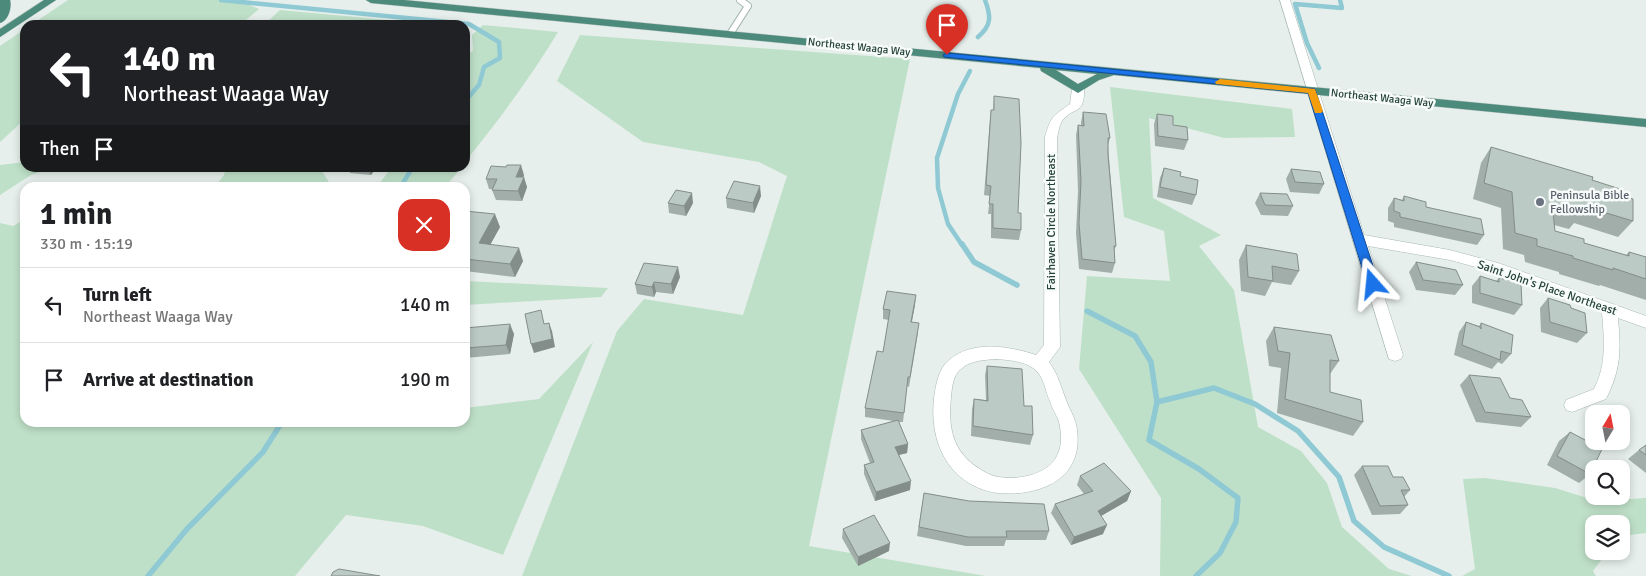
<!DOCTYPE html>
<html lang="en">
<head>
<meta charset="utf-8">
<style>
  :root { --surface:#fff; --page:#f6f6f6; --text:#202124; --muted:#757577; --line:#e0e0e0 }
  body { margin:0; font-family:Signika,sans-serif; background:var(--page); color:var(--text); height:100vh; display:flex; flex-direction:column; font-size:19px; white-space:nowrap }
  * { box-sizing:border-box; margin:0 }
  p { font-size:16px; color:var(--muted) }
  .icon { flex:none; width:28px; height:28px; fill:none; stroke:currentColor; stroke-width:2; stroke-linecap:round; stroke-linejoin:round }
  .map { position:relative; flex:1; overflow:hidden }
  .sheet { position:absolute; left:20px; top:182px; width:450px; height:245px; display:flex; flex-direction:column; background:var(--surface); border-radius:15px; box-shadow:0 2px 8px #0003 }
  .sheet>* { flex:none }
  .banner { position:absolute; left:20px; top:20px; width:450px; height:152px; border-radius:15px; box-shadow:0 2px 8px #0003; background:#202124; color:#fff; overflow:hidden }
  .needle { width:32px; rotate:10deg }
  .fabs { position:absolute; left:1585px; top:405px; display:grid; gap:10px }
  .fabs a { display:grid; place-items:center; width:45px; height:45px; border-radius:10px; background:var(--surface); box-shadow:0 2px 8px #0003; font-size:25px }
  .pin { position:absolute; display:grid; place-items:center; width:42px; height:42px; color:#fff; margin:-51px -21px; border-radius:50% 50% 50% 0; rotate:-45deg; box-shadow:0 0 5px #0007 }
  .pin .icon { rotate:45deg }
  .me { position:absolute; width:55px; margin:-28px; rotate:342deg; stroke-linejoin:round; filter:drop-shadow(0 0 4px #0008) }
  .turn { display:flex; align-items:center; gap:18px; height:105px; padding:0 20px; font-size:22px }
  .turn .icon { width:65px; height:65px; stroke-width:2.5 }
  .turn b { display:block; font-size:35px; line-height:42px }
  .then { display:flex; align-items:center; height:48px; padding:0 20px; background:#0003; gap:10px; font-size:19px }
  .round { display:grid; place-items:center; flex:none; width:52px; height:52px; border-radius:15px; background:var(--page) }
  .summary { display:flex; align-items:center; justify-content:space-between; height:85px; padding:0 20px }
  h1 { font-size:30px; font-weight:700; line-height:38px }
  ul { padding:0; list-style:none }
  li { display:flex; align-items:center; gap:15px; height:75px; padding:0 20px; border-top:1px solid var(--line) }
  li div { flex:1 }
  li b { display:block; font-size:19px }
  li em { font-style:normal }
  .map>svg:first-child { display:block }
  .green { fill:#bfe0c8 }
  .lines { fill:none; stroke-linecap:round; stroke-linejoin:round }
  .stream-far1 { stroke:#8ec9d4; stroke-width:4.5 }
  .stream { stroke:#8ec9d4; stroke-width:5.5 }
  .service-casing { stroke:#a8b8b2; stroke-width:8 }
  .minor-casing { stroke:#a8b8b2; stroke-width:1 }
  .trunk-casing { stroke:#c2cac8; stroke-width:1 }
  .service { stroke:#fff; stroke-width:6 }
  .minor { fill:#fff; fill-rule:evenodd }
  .trunk { fill:#4c8a7c; fill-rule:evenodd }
  .wall { fill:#a1aea9 }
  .shaded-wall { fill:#838d89 }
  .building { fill:#bbcac4; stroke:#838d89 }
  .route { fill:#1a73e8; stroke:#114b97 }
  .slow { fill:#f59e0b }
  .worship-dot { fill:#6b7280; stroke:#f7fbf9; stroke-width:2 }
  .labels { text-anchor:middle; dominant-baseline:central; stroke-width:5; stroke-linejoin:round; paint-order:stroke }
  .far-street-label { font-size:11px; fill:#24423a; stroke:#f7fbf9 }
  .worship-label { font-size:12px; fill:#5b616d; stroke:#f7fbf9; text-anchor:start }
  .street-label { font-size:12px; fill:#24423a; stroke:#f7fbf9 }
</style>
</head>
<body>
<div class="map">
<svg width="1646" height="576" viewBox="0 0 1646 576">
  <rect width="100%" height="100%" fill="#e6efeb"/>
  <g class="green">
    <polygon points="68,0 238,0 259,9 240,25 31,25"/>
    <polygon points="280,10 432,24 264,25"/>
    <path d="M483,25L558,32C530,78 499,120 465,162V55L473,51L472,35Z"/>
    <polygon points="25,29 25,119 0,142 0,46"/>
    <polygon points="580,35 910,59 809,546 986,576 522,576 617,331 644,299 743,315 787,176 759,162 643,142 557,81"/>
    <polygon points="1110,87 1292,109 1295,137 1224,138 1149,118 1153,198 1221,235 1199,246 1234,290 1258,427 1301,451 1327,483 1342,527 1389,569 1412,576 1160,576 1161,498 1079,369 1087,276 1170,281 1164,231 1124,217"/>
    <polygon points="25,162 25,168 52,168 31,175 0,195 0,165"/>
    <polygon points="226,168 324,168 322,171 332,187 215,187 224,175"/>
    <polygon points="391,168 461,168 445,187 352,187 379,184"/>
    <polygon points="25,219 25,422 465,422 465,408 539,399 593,342 503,555 423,526 346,515 295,576 0,576 0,223 13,226"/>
    <polygon points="465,281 608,288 601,297 465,305"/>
    <polygon points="1485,478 1555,488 1597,501 1646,498 1646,533 1621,536 1621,524 1594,524 1594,551 1608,551 1593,571 1596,576 1462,576 1475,569 1463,479"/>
  </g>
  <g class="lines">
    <g class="stream-far1">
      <polyline points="221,0 469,24 499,42 500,58 484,67 479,85 465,101"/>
      <path d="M978,37C992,25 991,16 985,0"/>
      <polyline points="1319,68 1307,43 1295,4 1342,8 1340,0"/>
      <polyline points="400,188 412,168"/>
      <polyline points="962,245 948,224 938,188 937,158 958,94 970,71"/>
    </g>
    <g class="stream">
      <polyline points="962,244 974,262 1017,285"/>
      <polyline points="1087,311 1135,336 1151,362 1157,402 1149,440 1199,469 1238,498 1236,522 1220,553 1196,576"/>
      <polyline points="1157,402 1214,388 1255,404 1298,431 1339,477 1354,521 1384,547 1449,576"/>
      <polyline points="148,576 187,529 263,452 282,422"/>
    </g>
    <defs>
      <polyline id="service" points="730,34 748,6 740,0"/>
      <g id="minor">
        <path d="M1280,0H1290L1364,235L1450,250L1498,263L1646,316V328L1618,318C1621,351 1621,369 1606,399L1572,412L1566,410L1564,405L1566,400L1594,389C1607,364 1604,339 1602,312L1494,272L1450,260L1368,246L1403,355L1401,359L1395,361L1389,359Z"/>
        <path d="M1078,85L1084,89C1085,116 1073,106 1062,121C1059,125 1059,132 1057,137L1060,347L1049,362C1058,374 1061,387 1066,400C1069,408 1074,416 1076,424C1083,458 1068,481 1036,490C970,507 927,462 934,398C936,385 938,369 949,360C973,340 1009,346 1036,355L1044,345L1045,137C1051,116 1053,116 1070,104L1072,89ZM997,359C1008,360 1023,361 1033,368C1044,375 1045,391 1050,401C1052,409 1057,415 1059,422C1068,460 1046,476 1012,478C999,478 990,476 980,469C952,452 948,427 951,397C952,387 953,375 961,369C971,360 984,360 997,359Z"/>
      </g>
      <g id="trunk">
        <path d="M0,0H10C12,8 8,21 0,23Z"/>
        <polygon points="44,0 56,0 0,37 0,29"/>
        <path d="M366,0H404L1646,119V127L1114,75L1099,80L1078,93L1041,71L1040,68L371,3ZM1056,70L1097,74L1078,84Z"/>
      </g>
    </defs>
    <use href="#service" class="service-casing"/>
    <use href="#minor" class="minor-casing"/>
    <use href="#trunk" class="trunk-casing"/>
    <use href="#service" class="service"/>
    <use href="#minor" class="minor"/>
    <use href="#trunk" class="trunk"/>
  </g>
  <g class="wall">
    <polygon points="994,96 1018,213 1021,230 1019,240 991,238 991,214 988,214 990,196 984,195 990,120 991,110 993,110"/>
    <polygon points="1083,112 1110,138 1108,145 1116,246 1114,251 1115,263 1112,273 1079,269 1076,233 1078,191 1076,135 1078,125 1081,126 1081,122"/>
    <polygon points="1157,114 1173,125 1188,140 1184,150 1155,146 1154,124"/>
    <polygon points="1491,147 1592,180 1620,195 1633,221 1618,237 1574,223 1569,229 1554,225 1555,231 1584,243 1626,255 1629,252 1646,257 1646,300 1600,285 1599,286 1559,274 1559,272 1525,262 1524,255 1503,249 1501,208 1473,199 1481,163"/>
    <polygon points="348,168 376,168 371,175 350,173"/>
    <polygon points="1164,168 1196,195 1192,205 1157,197 1160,178"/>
    <polygon points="1291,169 1324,184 1319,194 1290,192 1286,179"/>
    <polygon points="524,175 523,177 527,187 522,201 496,200 492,190 493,189 489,189 486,179"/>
    <polygon points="1260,193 1293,206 1288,216 1261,215 1255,203"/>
    <polygon points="761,196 754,213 727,208 726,198"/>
    <polygon points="1404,196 1426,207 1484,235 1477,245 1394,227 1394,223 1388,221 1388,208 1394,198 1402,200"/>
    <polygon points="668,203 693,203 686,216 669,213"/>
    <polygon points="465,211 500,227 490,245 523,261 515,277 465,271"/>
    <polygon points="1246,245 1299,271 1291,285 1272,282 1265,296 1241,291 1239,260"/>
    <polygon points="1416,262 1463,285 1455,295 1416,290 1409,272"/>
    <polygon points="1480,276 1496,281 1499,278 1522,305 1514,315 1472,303 1472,286"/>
    <polygon points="680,277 673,294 656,292 654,297 637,294 635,284"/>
    <polygon points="1548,298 1571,308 1587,333 1577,343 1541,332 1540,308"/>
    <polygon points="915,305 911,322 918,333 909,387 907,386 903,422 898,422 908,444 907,453 899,455 910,490 875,501 864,474 864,465 870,463 861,439 861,430 894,421 865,417 865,408 883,352 889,320 883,319 883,309"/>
    <polygon points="1466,322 1479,326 1481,323 1511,354 1502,364 1498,362 1492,369 1454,355 1459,332"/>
    <polygon points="1274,327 1339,361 1330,374 1330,392 1363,422 1353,436 1277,413 1281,368 1269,366 1266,341"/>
    <polygon points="465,328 514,334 510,354 465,358"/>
    <polygon points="987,366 1024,406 1033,435 1030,445 971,436 972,409 974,399 986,400 985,375"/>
    <polygon points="1469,375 1510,398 1531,417 1521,427 1476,422 1460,385"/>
    <polygon points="1570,432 1590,474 1579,483 1547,465 1559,441"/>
    <polygon points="1646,445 1646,473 1628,459 1639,450"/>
    <polygon points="1362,466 1410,490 1404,497 1408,505 1400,514 1372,515 1354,475"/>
    <polygon points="1080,476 1131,491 1127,501 1101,516 1103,534 1071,545 1051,513 1055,504 1084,494 1077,485"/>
    <polygon points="924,493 1049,531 1046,540 1006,540 1004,546 966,546 917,536"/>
    <polygon points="843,529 889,551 858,566 842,538"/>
  </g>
  <g class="shaded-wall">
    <polygon points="521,165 524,175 519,187 516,177"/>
    <polygon points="367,168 376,168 371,175"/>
    <polygon points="524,177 527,187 522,201 518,191"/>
    <polygon points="760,186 761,196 754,213 753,203"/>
    <polygon points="692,193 693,203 686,216 684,206"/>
    <polygon points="495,214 500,227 484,256 479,243"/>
    <polygon points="519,248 523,261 515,277 510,264"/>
    <polygon points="678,267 680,277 673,294 671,284"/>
    <polygon points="654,282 656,292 654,297 652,287"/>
    <polygon points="916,295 915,305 910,332 911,322"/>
    <polygon points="549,323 552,331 555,347 534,353 531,344"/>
    <polygon points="510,324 514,334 510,354 506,345"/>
    <polygon points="908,444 907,453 894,456 895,447"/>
    <polygon points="911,481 910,490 875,501 876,492"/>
    <polygon points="1131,491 1127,501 1094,520 1098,511"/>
    <polygon points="1107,525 1103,534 1071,545 1074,537"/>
    <polygon points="890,543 889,551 858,566 858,557"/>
  </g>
  <g class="building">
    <polygon points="994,96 1019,99 1021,143 1018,213 1021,213 1021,230 993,228 993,204 989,204 991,186 986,185 991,110 994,110"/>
    <polygon points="1083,112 1106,114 1110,138 1108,138 1108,155 1116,246 1114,246 1115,263 1082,259 1079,223 1081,181 1078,125 1084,126"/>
    <polygon points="1157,114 1173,116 1173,125 1187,127 1188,140 1158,136"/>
    <polygon points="1491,147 1593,177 1592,180 1620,189 1620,195 1633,199 1633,221 1583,206 1582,213 1552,204 1555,231 1584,239 1584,243 1629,256 1629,252 1646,257 1646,279 1613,268 1613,270 1573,258 1573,256 1537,246 1537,239 1515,233 1512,192 1484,183"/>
    <polygon points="507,165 521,165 516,177 524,177 518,191 492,190 497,179 486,179 491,166 506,167"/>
    <polygon points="1164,168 1181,172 1180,176 1198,180 1196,195 1160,187"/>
    <polygon points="1291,169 1320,172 1324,184 1295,182"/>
    <polygon points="734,181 760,186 753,203 726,198"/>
    <polygon points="676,190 692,193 684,206 668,203"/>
    <polygon points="1260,193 1287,194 1293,206 1265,205"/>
    <polygon points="1404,196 1426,202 1426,207 1481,219 1484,235 1400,217 1400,213 1394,211 1394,198 1404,201"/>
    <polygon points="465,211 495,214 479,243 519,248 510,264 465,259"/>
    <polygon points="1246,245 1297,254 1299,271 1272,266 1273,281 1248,277"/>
    <polygon points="1416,262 1456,270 1463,285 1423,280"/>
    <polygon points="644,263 678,267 671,284 654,282 652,287 635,284"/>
    <polygon points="1480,276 1499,282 1499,278 1521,283 1522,305 1480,293"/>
    <polygon points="887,291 916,295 911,322 919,323 910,377 908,377 904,413 865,408 877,351 883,352 890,310 883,309"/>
    <polygon points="1548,298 1570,305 1571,308 1585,313 1587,333 1550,322"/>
    <polygon points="541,310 544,324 549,323 552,339 531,344 525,314"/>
    <polygon points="1466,322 1480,327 1481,329 1481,323 1513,335 1511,354 1501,351 1500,360 1462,345"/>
    <polygon points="510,324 506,345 465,348 465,328"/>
    <polygon points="1274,327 1331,335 1339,361 1330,360 1330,392 1361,400 1363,422 1285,399 1290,353 1278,351"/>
    <polygon points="987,366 1022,369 1024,406 1032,406 1033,435 973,426 974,399 988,401"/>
    <polygon points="1469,375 1500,378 1510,398 1522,400 1531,417 1485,412"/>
    <polygon points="898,420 908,444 895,447 911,481 876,492 864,465 874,462 861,430"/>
    <polygon points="1570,432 1602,449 1590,474 1557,456"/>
    <polygon points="1646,445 1646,455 1639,450"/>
    <polygon points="1104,463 1131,491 1098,511 1107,525 1074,537 1055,504 1093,491 1080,476"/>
    <polygon points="1362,466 1388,466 1393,477 1403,477 1410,490 1401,490 1408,505 1380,506"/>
    <polygon points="924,493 969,501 1044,504 1049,531 1006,531 1007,537 968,537 919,527"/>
    <polygon points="874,515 890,543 858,557 843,529"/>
    <polygon points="339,569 380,576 331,576 333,572"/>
  </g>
  <polygon class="route" points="947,53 1315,89 1379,284 1373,288 1367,284 1308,93 944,57 943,55"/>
  <polygon class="slow" points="1220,79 1315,89 1323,111 1321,113 1315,113 1308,93 1216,84 1215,82"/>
  <circle class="worship-dot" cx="1540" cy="202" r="5"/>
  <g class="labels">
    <g class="far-street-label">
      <text transform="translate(859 47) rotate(6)">Northeast Waaga Way</text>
      <text transform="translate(1382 98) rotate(6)">Northeast Waaga Way</text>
    </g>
    <g class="worship-label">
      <text x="1550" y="195">Peninsula Bible<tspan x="1550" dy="14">Fellowship</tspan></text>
    </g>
    <g class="street-label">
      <text transform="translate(1051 222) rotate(-90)">Fairhaven Circle Northeast</text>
      <text transform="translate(1547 288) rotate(19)">Saint John's Place Northeast</text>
    </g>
  </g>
</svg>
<div class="fabs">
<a><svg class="needle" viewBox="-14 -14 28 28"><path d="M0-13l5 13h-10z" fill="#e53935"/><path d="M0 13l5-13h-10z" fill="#757577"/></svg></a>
<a><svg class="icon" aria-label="search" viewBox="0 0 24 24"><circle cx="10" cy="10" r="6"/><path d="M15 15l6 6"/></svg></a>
<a><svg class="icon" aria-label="layers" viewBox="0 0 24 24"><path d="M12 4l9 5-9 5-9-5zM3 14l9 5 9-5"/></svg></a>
</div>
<div class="pin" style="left:947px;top:55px;background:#d93025"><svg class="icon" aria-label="arrive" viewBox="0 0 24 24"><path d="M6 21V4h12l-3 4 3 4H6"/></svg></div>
<svg class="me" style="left:1373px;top:284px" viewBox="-20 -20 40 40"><path d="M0-17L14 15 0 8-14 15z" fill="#1a73e8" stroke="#fff" stroke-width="4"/></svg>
<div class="banner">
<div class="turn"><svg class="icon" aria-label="left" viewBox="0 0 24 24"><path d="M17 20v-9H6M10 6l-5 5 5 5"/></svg><div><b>140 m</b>Northeast Waaga Way</div></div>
<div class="then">Then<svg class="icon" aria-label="arrive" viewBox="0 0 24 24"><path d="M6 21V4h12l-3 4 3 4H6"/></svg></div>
</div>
<section class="sheet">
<div class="summary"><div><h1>1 min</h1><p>330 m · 15:19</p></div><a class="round" style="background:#d93025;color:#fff"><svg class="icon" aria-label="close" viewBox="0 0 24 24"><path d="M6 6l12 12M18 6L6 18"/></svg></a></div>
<ul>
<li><svg class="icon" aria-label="left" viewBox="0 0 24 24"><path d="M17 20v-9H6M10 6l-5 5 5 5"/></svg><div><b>Turn left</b><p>Northeast Waaga Way</p></div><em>140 m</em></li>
<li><svg class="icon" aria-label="arrive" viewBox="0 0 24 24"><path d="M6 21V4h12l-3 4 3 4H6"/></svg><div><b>Arrive at destination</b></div><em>190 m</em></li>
</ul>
</section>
</div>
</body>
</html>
